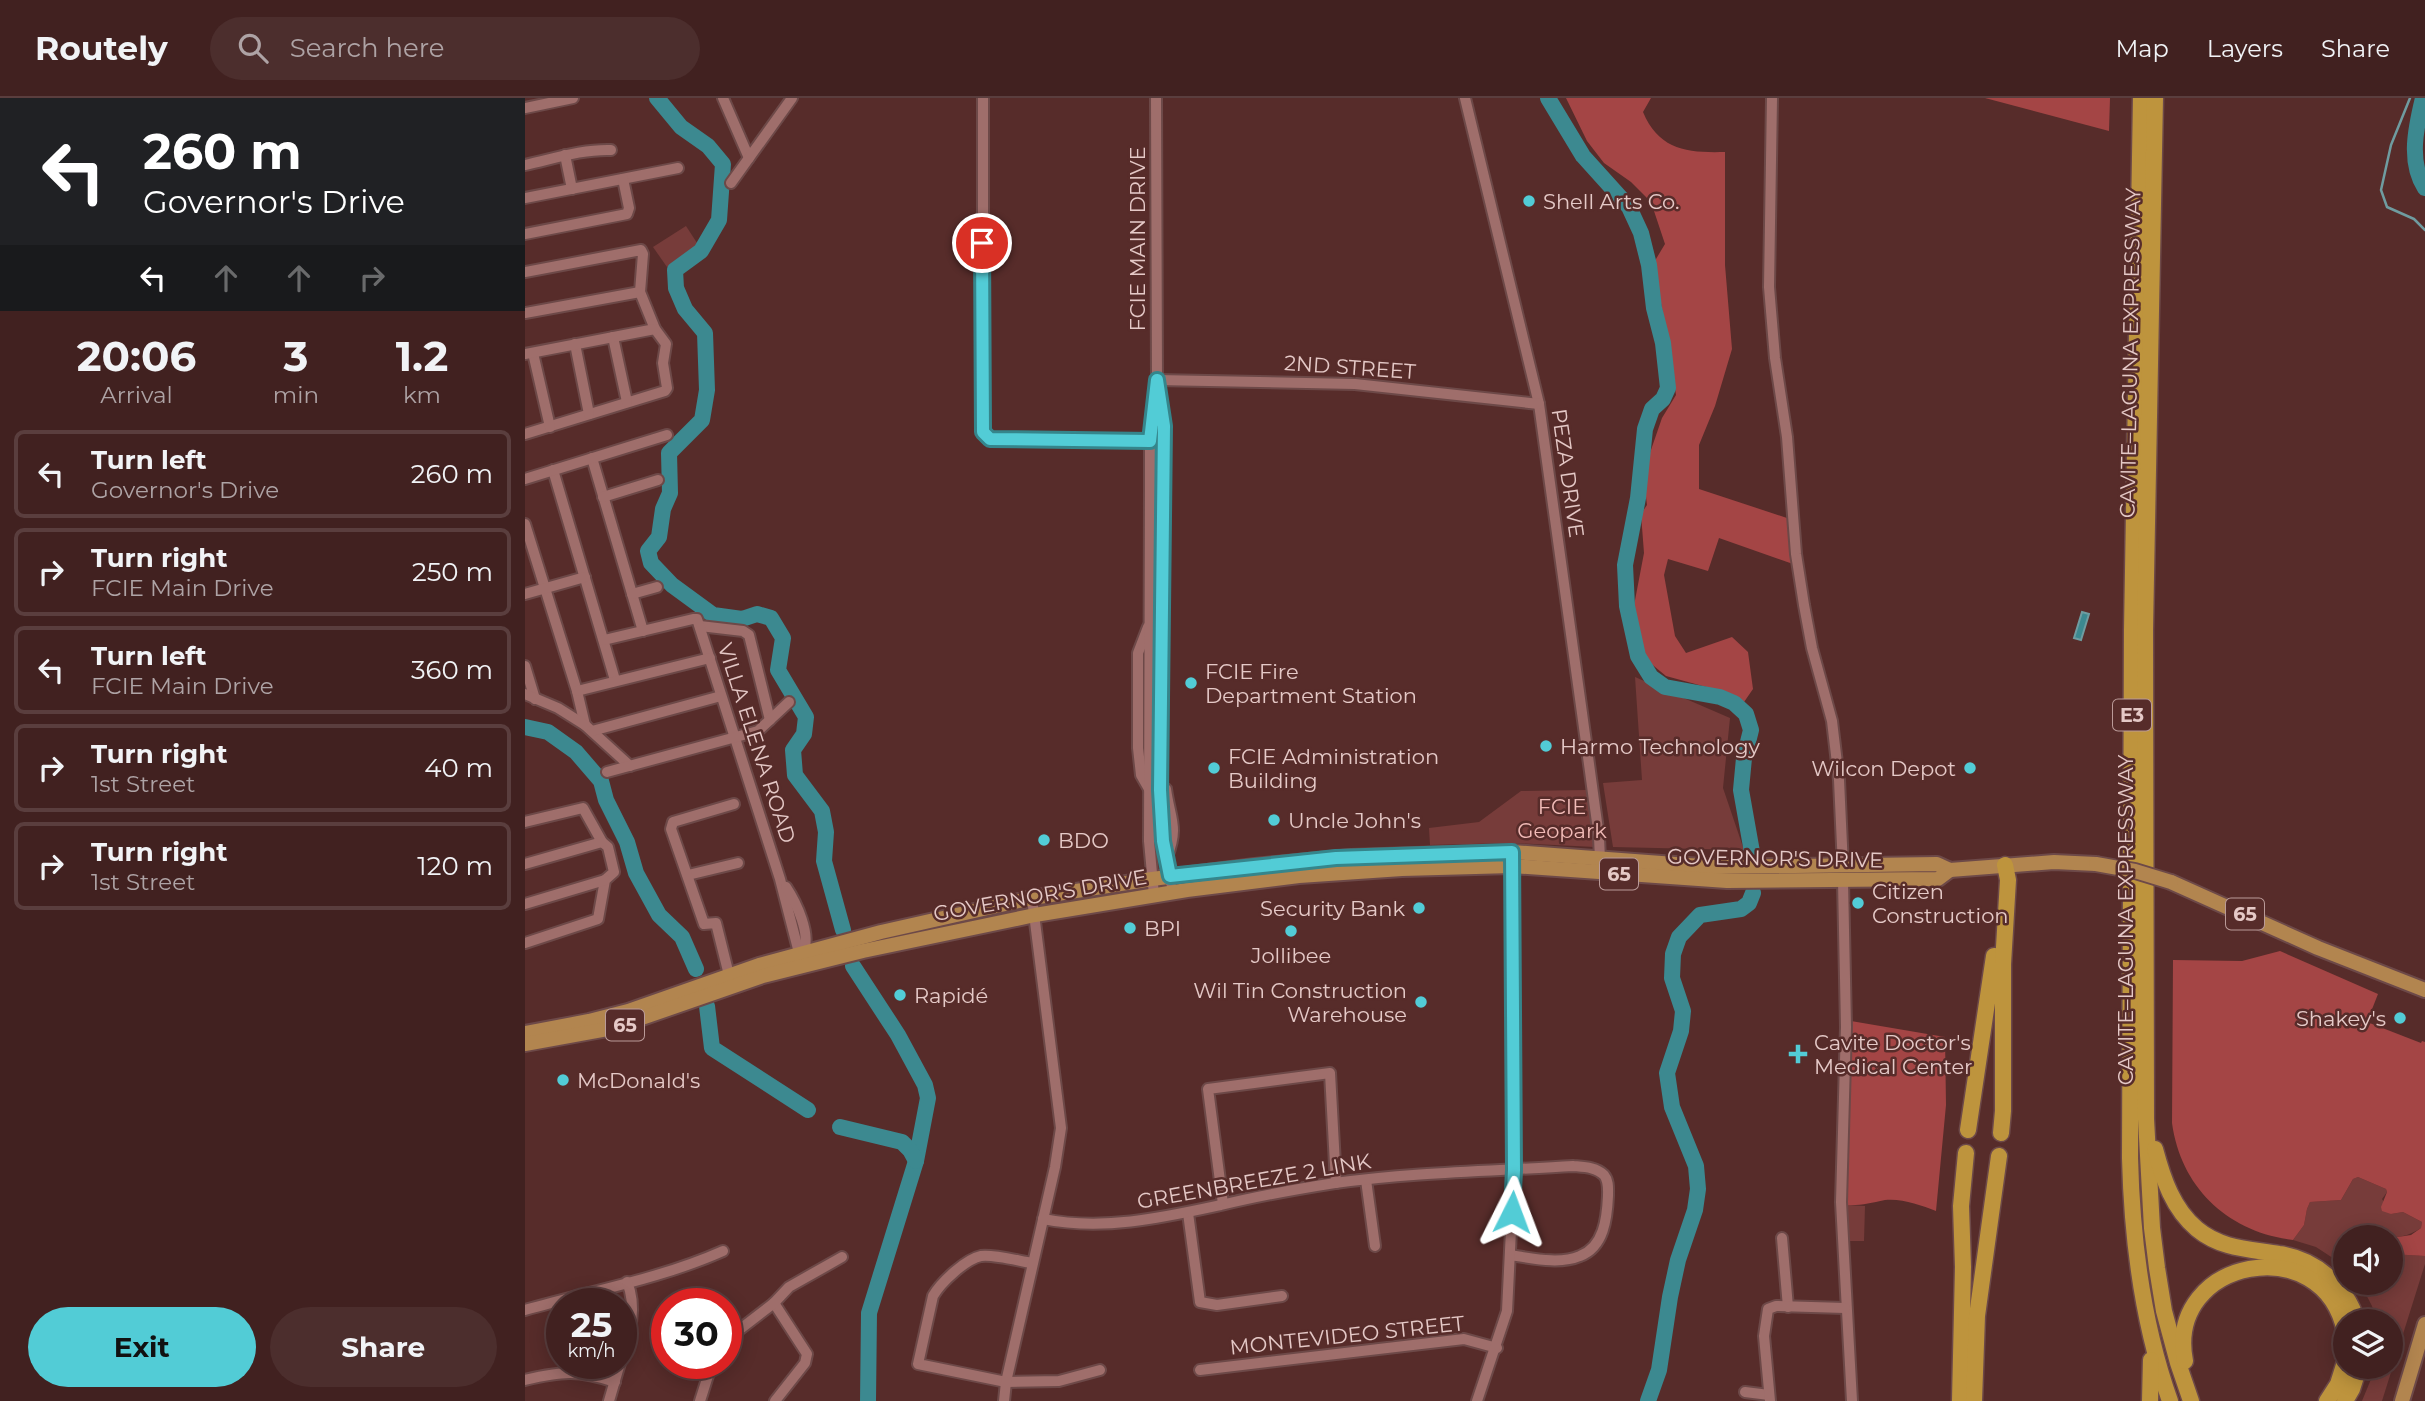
<!DOCTYPE html>
<html lang="en">
<head>
<meta charset="utf-8">
<style>
  :root { --surface:#412120; --page:#4c2e2d; --text:#f1f3f6; --muted:#aea3a5; --line:#5a3e3e; --accent:#52ccd6 }
  body { margin:0; font-family:Montserrat,sans-serif; background:var(--page); color:var(--text); height:100vh; display:flex; flex-direction:column; font-size:26px; white-space:nowrap }
  * { box-sizing:border-box; margin:0 }
  p { font-size:23px; color:var(--muted) }
  .icon { flex:none; width:38px; height:38px; fill:none; stroke:currentColor; stroke-width:2; stroke-linecap:round; stroke-linejoin:round }
  .map { position:relative; flex:1; overflow:hidden }
  .drawer { display:flex; flex-direction:column; background:var(--surface); width:525px }
  .drawer>* { flex:none }
  .top-card { background:#202124; color:#fff; overflow:hidden }
  .controls { position:absolute; left:1808px; top:1127px; display:grid; gap:14px }
  .controls a { display:grid; place-items:center; width:70px; height:70px; border-radius:50%; background:var(--surface); box-shadow:0 4px 18px #0003,0 0 0 2px var(--line); font-size:35px }
  .speed { position:absolute; left:21px; top:1190px; display:flex; gap:14px; font-size:35px; font-weight:700; text-align:center }
  .speed>* { display:grid; place-content:center; width:91px; height:91px; border-radius:50%; background:var(--surface); box-shadow:0 4px 18px #0003,0 0 0 2px var(--line); line-height:1 }
  .speed small { font-size:18px; font-weight:400 }
  .speed .limit { border:10px solid #d22; background:#fff; color:#111 }
  .pin { position:absolute; display:grid; place-items:center; width:60px; height:60px; color:#fff; margin:-30px; border:4px solid #fff; border-radius:50%; box-shadow:0 2px 7px #0007 }
  .me { position:absolute; width:77px; margin:-38px; rotate:3deg; stroke-linejoin:round; filter:drop-shadow(0 0 5px #0008) }
  .turn { display:flex; align-items:center; gap:24px; height:147px; padding:0 28px; font-size:32px }
  .turn .icon { width:91px; height:91px; stroke-width:2.5 }
  .turn b { display:block; font-size:49px; line-height:60px }
  .lanes { display:flex; align-items:center; height:66px; padding:0 28px; background:#0003; justify-content:center; gap:35px; direction:ltr }
  .lanes .off { opacity:.35 }
  .eta { display:flex; justify-content:space-evenly; align-items:center; height:119px; text-align:center }
  .eta b { font-size:42px; font-weight:700; line-height:49px }
  .action { display:flex; gap:14px; margin-top:auto; padding:14px 28px }
  .action a { flex:1; height:80px; border-radius:42px; background:var(--accent); color:#111; font-size:28px; font-weight:700; line-height:80px; text-align:center }
  .action a+a { background:var(--page); color:var(--text) }
  ul { padding:0; list-style:none }
  li { display:flex; align-items:center; gap:21px; height:88px; margin:0 14px 10px; padding:0 14px; border:4px solid var(--line); border-radius:10px }
  li div { flex:1 }
  li b { display:block; font-size:26px }
  li em { font-style:normal }
  header { display:flex; align-items:center; gap:42px; box-sizing:border-box; height:98px; padding:0 35px; background:var(--surface); border-bottom:2px solid var(--line) }
  header strong { font-size:33px }
  nav { display:flex; gap:38px; margin-inline-start:auto; font-size:24px }
  .search { width:490px; height:63px; background:var(--page); display:flex; align-items:center; gap:18px; box-sizing:border-box; padding:0 24px; border-radius:38px; color:var(--muted); font-size:26px }
  main { display:flex; flex:1; min-height:0 }
  .map>svg:first-child { display:block }
  .green { fill:#773c3a }
  .forest { fill:#a44545 }
  .water { fill:#3c8990; stroke:#6f9ca0; stroke-width:2 }
  .lines { fill:none; stroke-linecap:round; stroke-linejoin:round }
  .stream { stroke:#6f9ca0; stroke-width:2.5 }
  .river { stroke:#3c8990; stroke-width:16 }
  .minor-casing { stroke:#6d4948; stroke-width:14 }
  .major-casing { stroke:#6d4948; stroke-width:18 }
  .highway-casing { stroke:#6d4948; stroke-width:19 }
  .minor { stroke:#9f6e6b; stroke-width:10 }
  .major { stroke:#b2854f; stroke-width:14 }
  .highway { stroke:#be943d; stroke-width:16 }
  .major-bridge-casing { stroke:#6d4948; stroke-width:18; stroke-linecap:butt }
  .major-bridge { stroke:#b2854f; stroke-width:14 }
  .route-casing { stroke:#35858b; stroke-width:18 }
  .route { stroke:#52ccd6; stroke-width:12 }
  .poi-dot { fill:#52ccd6; stroke:#572c2a; stroke-width:2.5 }
  .labels { text-anchor:middle; dominant-baseline:central; stroke-width:5; stroke-linejoin:round; paint-order:stroke }
  .shield { fill:#572c2a; stroke:#ba9a98; stroke-width:2 }
  .shield-label { font-size:19px; font-weight:bold; fill:#e5c9c7 }
  .poi-label { font-size:21px; fill:#e5c9c7; stroke:#572c2a; text-anchor:start }
  .street-label { font-size:21px; fill:#e5c9c7; stroke:#572c2a }
  .park-label { font-size:21px; fill:#f1bbb7; stroke:#572c2a }
</style>
</head>
<body>
<header>
<strong>Routely</strong>
<div class="search"><svg class="icon" aria-label="search" viewBox="0 0 24 24"><circle cx="10" cy="10" r="6"/><path d="M15 15l6 6"/></svg>Search here</div>
<nav><a>Map</a><a>Layers</a><a>Share</a></nav>
</header>
<main>
<section class="drawer">
<div class="top-card">
<div class="turn"><svg class="icon" aria-label="left" viewBox="0 0 24 24"><path d="M17 20v-9H6M10 6l-5 5 5 5"/></svg><div><b>260 m</b>Governor's Drive</div></div>
<div class="lanes"><svg class="icon" aria-label="left" viewBox="0 0 24 24"><path d="M17 20v-9H6M10 6l-5 5 5 5"/></svg><svg class="icon off" aria-label="ahead" viewBox="0 0 24 24"><path d="M12 20V5M6 11l6-6 6 6"/></svg><svg class="icon off" aria-label="ahead" viewBox="0 0 24 24"><path d="M12 20V5M6 11l6-6 6 6"/></svg><svg class="icon off" aria-label="right" viewBox="0 0 24 24"><path d="M7 20v-9h11M14 6l5 5-5 5"/></svg></div>
</div>
<div class="eta">
<div><b>20:06</b><p>Arrival</p></div>
<div><b>3</b><p>min</p></div>
<div><b>1.2</b><p>km</p></div>
</div>
<ul>
<li><svg class="icon" aria-label="left" viewBox="0 0 24 24"><path d="M17 20v-9H6M10 6l-5 5 5 5"/></svg><div><b>Turn left</b><p>Governor's Drive</p></div><em>260 m</em></li>
<li><svg class="icon" aria-label="right" viewBox="0 0 24 24"><path d="M7 20v-9h11M14 6l5 5-5 5"/></svg><div><b>Turn right</b><p>FCIE Main Drive</p></div><em>250 m</em></li>
<li><svg class="icon" aria-label="left" viewBox="0 0 24 24"><path d="M17 20v-9H6M10 6l-5 5 5 5"/></svg><div><b>Turn left</b><p>FCIE Main Drive</p></div><em>360 m</em></li>
<li><svg class="icon" aria-label="right" viewBox="0 0 24 24"><path d="M7 20v-9h11M14 6l5 5-5 5"/></svg><div><b>Turn right</b><p>1st Street</p></div><em>40 m</em></li>
<li><svg class="icon" aria-label="right" viewBox="0 0 24 24"><path d="M7 20v-9h11M14 6l5 5-5 5"/></svg><div><b>Turn right</b><p>1st Street</p></div><em>120 m</em></li>
</ul>
<div class="action"><a>Exit</a><a>Share</a></div>
</section>
<div class="map">
<svg width="1900" height="1303" viewBox="0 0 1900 1303">
  <rect width="100%" height="100%" fill="#572c2a"/>
  <g class="green">
    <polygon points="161,128 174,148 142,169 128,149"/>
    <polygon points="1110,579 1205,620 1198,690 1219,752 1088,749 1078,685 1117,682"/>
    <polygon points="1061,692 1070,749 986,745 905,747 904,730 954,724 996,693"/>
    <path d="M1833,1079L1861,1091L1862,1094L1857,1101L1866,1116L1878,1114L1897,1124L1896,1130C1875,1145 1846,1139 1820,1139V1168L1791,1149L1768,1142L1779,1127L1782,1111L1785,1104L1816,1102L1828,1081Z"/>
    <polygon points="1320,1107 1340,1108 1339,1143 1319,1143"/>
    <polygon points="1866,1156 1900,1158 1900,1166 1857,1303 1837,1303 1851,1269 1866,1269 1866,1223 1852,1223 1847,1208 1835,1185 1866,1185"/>
  </g>
  <g class="forest">
    <path d="M1041,0H1126L1118,14C1134,52 1162,55 1200,54V167L1207,251L1190,308L1174,347V391L1262,420L1268,466L1194,440L1183,473L1143,461L1139,477L1150,538L1161,555L1207,539L1223,554L1228,591L1219,604L1196,593L1141,578L1124,564L1108,531L1107,518L1119,455L1116,416L1122,407L1118,375L1137,320L1151,297L1143,242L1131,179V161L1140,146L1126,104L1106,84L1079,65L1062,43Z"/>
    <polygon points="1460,0 1585,0 1584,33"/>
    <path d="M1755,853L1853,896L1842,924L1896,945L1897,943L1900,944V1158L1866,1156V1140L1886,1137L1896,1130L1897,1124L1878,1114L1866,1116L1857,1113L1856,1109L1862,1094L1861,1091L1833,1079L1828,1081L1816,1102L1785,1104L1782,1111L1779,1127L1768,1142C1703,1134 1656,1090 1647,1025L1648,862L1717,863Z"/>
    <path d="M1326,923L1420,939L1421,1007L1411,1113C1396,1107 1376,1100 1360,1102C1345,1105 1336,1108 1320,1107Z"/>
  </g>
  <polygon class="water" points="1557,514 1564,516 1556,542 1549,540"/>
  <g class="lines">
    <polyline class="stream" points="1885,0 1866,47 1856,92 1862,109 1889,121 1900,132"/>
    <g class="river">
      <polyline points="132,0 156,29 183,48 198,66 194,122 176,153 150,172 151,190 160,211 180,235 182,292 177,322 144,355 145,395 138,411 134,439 123,453 126,465 147,487 188,517 217,521 232,516 246,520 258,540 253,572 281,619 279,636 268,652 270,677 297,713 301,734 299,763 318,832"/>
      <polyline points="1023,0 1058,58 1104,109 1116,135 1124,167 1129,210 1138,245 1143,290 1138,301 1127,311 1120,331 1113,400 1100,467 1102,508 1113,558 1126,579 1140,589 1195,599 1209,605 1221,616 1226,632 1219,660 1216,692 1227,754"/>
      <path d="M1898,0C1891,29 1883,64 1900,90"/>
      <polyline points="0,629 23,634 51,654 76,683 81,702 102,744 111,775 134,817 157,839 171,871"/>
      <polyline points="328,868 373,937 400,987 403,1000 391,1063 344,1215 343,1303"/>
      <polyline points="182,908 187,950 283,1012"/>
      <polyline points="315,1029 377,1044 385,1052 391,1063"/>
      <polyline points="1123,1303 1134,1272 1145,1199 1153,1162 1170,1112 1173,1091 1171,1068 1147,1009 1142,975 1156,933 1158,913 1147,880 1148,856 1154,839 1175,817 1216,811 1224,805 1228,795"/>
    </g>
    <defs>
      <g id="minor">
        <polyline points="198,0 224,60"/>
        <polyline points="458,0 458,333 465,341 625,343"/>
        <polyline points="940,0 1014,306 1057,615 1074,739 1075,762"/>
        <polyline points="1247,0 1244,189 1250,260 1262,339 1271,456 1279,507 1287,550 1307,623 1314,682 1318,769"/>
        <polyline points="0,10 48,0"/>
        <polyline points="40,57 47,91"/>
        <path d="M0,67C28,61 57,51 86,52"/>
        <polyline points="206,85 267,0"/>
        <polyline points="0,100 153,70"/>
        <polyline points="0,136 102,116 104,110 98,81"/>
        <polyline points="0,174 116,152 118,156 115,194 130,231 141,246 138,265 142,290 140,293 0,336"/>
        <polyline points="0,215 115,194"/>
        <polyline points="88,239 102,304"/>
        <polyline points="50,246 64,316"/>
        <polyline points="8,255 25,329"/>
        <polyline points="0,256 130,231"/>
        <polyline points="632,282 830,286 1014,306"/>
        <polyline points="635,298 639,328 635,692 638,742 646,785"/>
        <polyline points="67,360 118,533"/>
        <polyline points="28,372 90,582"/>
        <polyline points="0,381 142,337"/>
        <polyline points="78,399 133,382"/>
        <polyline points="0,426 52,593 60,627"/>
        <polyline points="0,496 60,479"/>
        <polyline points="107,496 132,489"/>
        <polyline points="175,528 218,533 224,537 245,622"/>
        <polyline points="623,529 613,555 613,650 616,677 624,691"/>
        <polyline points="79,542 168,521 172,521 255,781 273,851 278,855 280,859"/>
        <polyline points="0,568 10,601"/>
        <polyline points="52,593 185,560"/>
        <polyline points="0,596 33,610 60,627 105,668"/>
        <polyline points="67,633 196,598"/>
        <polyline points="82,674 233,633 264,604"/>
        <path d="M641,691C645,721 654,728 642,759"/>
        <polyline points="0,724 58,710 77,744 83,749 89,774 80,782 73,821 0,845"/>
        <polyline points="0,766 77,744"/>
        <polyline points="163,777 213,765"/>
        <polyline points="1318,783 1321,929 1316,1104 1327,1303"/>
        <path d="M261,789C271,804 287,837 278,855"/>
        <polyline points="629,797 624,743 625,391 625,343 632,282 631,0"/>
        <polyline points="0,806 80,782"/>
        <polyline points="206,885 191,825 179,826 146,731 148,724 209,706"/>
        <polyline points="841,1082 850,1148"/>
        <polyline points="698,1106 683,991 805,975 811,1085"/>
        <polyline points="663,1115 675,1204 692,1207 757,1198"/>
        <path d="M518,1121C578,1133 636,1120 696,1107C733,1098 772,1091 810,1085C889,1074 969,1073 1048,1068C1059,1069 1071,1069 1079,1077C1084,1083 1083,1091 1083,1098C1082,1120 1079,1149 1055,1158C1034,1167 1006,1160 985,1157"/>
        <polyline points="1257,1140 1263,1209"/>
        <path d="M507,1165C494,1163 468,1156 456,1158C441,1161 416,1184 408,1198L393,1266L481,1284L534,1283L575,1272"/>
        <polyline points="249,1205 282,1256 280,1265 250,1303"/>
        <path d="M0,1212C66,1193 135,1181 198,1153"/>
        <polyline points="201,1242 249,1205 264,1189 317,1159"/>
        <path d="M96,1262C104,1237 113,1210 102,1184"/>
        <polyline points="675,1272 939,1241 972,1250"/>
        <path d="M0,1282C38,1273 53,1272 90,1284"/>
        <polyline points="1220,1294 1244,1297"/>
        <polyline points="84,1303 95,1265"/>
        <polyline points="175,1303 187,1265"/>
        <polyline points="479,1303 481,1284 530,1069 536,1030 507,800"/>
        <polyline points="952,1303 982,1213 989,1072 987,762"/>
        <polyline points="1245,1303 1239,1238 1243,1211 1251,1208 1320,1210"/>
      </g>
      <g id="major">
        <polyline points="1646,784 1793,850 1900,892"/>
        <polyline points="0,935 64,923 103,913 234,867 356,834 507,800 627,781 730,768 826,759 987,754 1190,769 1412,766 1425,772 1529,764 1571,766"/>
        <polyline points="0,946 88,930 238,878 338,853 510,817 662,792 774,778 877,771 987,768 1202,783 1413,781 1425,772"/>
        <polyline points="1877,1303 1900,1226"/>
      </g>
      <g id="highway">
        <path d="M1616,0L1607,532L1605,1060C1607,1143 1617,1224 1645,1303"/>
        <polyline points="1630,0 1620,532 1621,1021 1627,1130 1632,1170 1639,1213 1653,1265 1666,1303"/>
        <polyline points="1443,1032 1469,858"/>
        <polyline points="1476,1035 1478,1013 1478,866 1483,782 1480,767"/>
        <path d="M1630,1051C1638,1081 1648,1111 1672,1131C1696,1151 1725,1151 1754,1156C1791,1161 1821,1188 1832,1223"/>
        <path d="M1660,1263C1640,1160 1799,1130 1820,1234"/>
        <polyline points="1435,1303 1438,1169 1436,1108 1441,1055"/>
        <polyline points="1449,1303 1452,1218 1474,1058"/>
        <polyline points="1625,1303 1626,1262"/>
        <polyline points="1802,1303 1813,1286 1820,1264"/>
        <polyline points="1820,1303 1827,1291 1834,1269"/>
      </g>
    </defs>
    <use href="#minor" class="minor-casing"/>
    <use href="#major" class="major-casing"/>
    <use href="#highway" class="highway-casing"/>
    <use href="#minor" class="minor"/>
    <use href="#major" class="major"/>
    <use href="#highway" class="highway"/>
    <defs>
      <polyline id="major-bridge" points="1571,766 1610,773 1646,784"/>
    </defs>
    <use href="#major-bridge" class="major-bridge-casing"/>
    <use href="#major-bridge" class="major-bridge"/>
  </g>
  <g class="lines">
    <defs>
      <polyline id="route" points="457,145 458,334 465,341 625,343 632,282 639,328 635,692 638,743 645,778 811,760 987,754 989,1072 987,1114"/>
    </defs>
    <use href="#route" class="route-casing"/>
    <use href="#route" class="route"/>
  </g>
  <g class="poi-dot">
    <circle cx="1004" cy="103" r="7"/>
    <circle cx="666" cy="585" r="7"/>
    <circle cx="1021" cy="648" r="7"/>
    <circle cx="689" cy="670" r="7"/>
    <circle cx="1445" cy="670" r="7"/>
    <circle cx="749" cy="722" r="7"/>
    <circle cx="519" cy="742" r="7"/>
    <circle cx="1333" cy="805" r="7"/>
    <circle cx="894" cy="810" r="7"/>
    <circle cx="605" cy="830" r="7"/>
    <circle cx="766" cy="833" r="7"/>
    <circle cx="375" cy="897" r="7"/>
    <circle cx="896" cy="904" r="7"/>
    <circle cx="1875" cy="920" r="7"/>
    <path d="M1269.5 945.5h7v7h7v7h-7v7h-7v-7h-7v-7h7z"/>
    <circle cx="38" cy="982" r="7"/>
  </g>
  <g class="labels">
    <g class="shield">
      <rect x="1588" y="601.5" width="38" height="31" rx="5"/>
      <rect x="1075" y="760.5" width="38" height="31" rx="5"/>
      <rect x="1701" y="800.5" width="38" height="31" rx="5"/>
      <rect x="81" y="911.5" width="38" height="31" rx="5"/>
    </g>
    <g class="shield-label">
      <text x="1607" y="617">E3</text>
      <text x="1094" y="776">65</text>
      <text x="1720" y="816">65</text>
      <text x="100" y="927">65</text>
    </g>
    <g class="poi-label">
      <text x="1018" y="103">Shell Arts Co.</text>
      <text x="680" y="573">FCIE Fire<tspan x="680" dy="24">Department Station</tspan></text>
      <text x="1035" y="648">Harmo Technology</text>
      <text x="703" y="658">FCIE Administration<tspan x="703" dy="24">Building</tspan></text>
      <text x="1431" y="670" text-anchor="end">Wilcon Depot</text>
      <text x="763" y="722">Uncle John's</text>
      <text x="533" y="742">BDO</text>
      <text x="1347" y="793">Citizen<tspan x="1347" dy="24">Construction</tspan></text>
      <text x="880" y="810" text-anchor="end">Security Bank</text>
      <text x="619" y="830">BPI</text>
      <text x="766" y="857" text-anchor="middle">Jollibee</text>
      <text x="882" y="892" text-anchor="end">Wil Tin Construction<tspan x="882" dy="24">Warehouse</tspan></text>
      <text x="389" y="897">Rapidé</text>
      <text x="1861" y="920" text-anchor="end">Shakey's</text>
      <text x="1289" y="944">Cavite Doctor's<tspan x="1289" dy="24">Medical Center</tspan></text>
      <text x="52" y="982">McDonald's</text>
    </g>
    <g class="street-label">
      <text transform="translate(612 141) rotate(-90)">FCIE MAIN DRIVE</text>
      <text transform="translate(1605 255) rotate(-89)">CAVITE–LAGUNA EXPRESSWAY</text>
      <text transform="translate(825 269) rotate(4)">2ND STREET</text>
      <text transform="translate(1043 375) rotate(82)">PEZA DRIVE</text>
      <text transform="translate(232 645) rotate(72)">VILLA ELENA ROAD</text>
      <text transform="translate(1250 760) rotate(1)">GOVERNOR'S DRIVE</text>
      <text transform="translate(515 797) rotate(-10)">GOVERNOR'S DRIVE</text>
      <text transform="translate(1600 822) rotate(-90)">CAVITE–LAGUNA EXPRESSWAY</text>
      <text transform="translate(729 1083) rotate(-10)">GREENBREEZE 2 LINK</text>
      <text transform="translate(822 1237) rotate(-6)">MONTEVIDEO STREET</text>
    </g>
    <g class="park-label">
      <text x="1037" y="708">FCIE<tspan x="1037" dy="24">Geopark</tspan></text>
    </g>
  </g>
</svg>
<div class="controls">
<a><svg class="icon" aria-label="sound" viewBox="0 0 24 24"><path d="M4 9h4l5-4v14l-5-4H4zM17 9q2 3 0 6"/></svg></a>
<a><svg class="icon" aria-label="layers" viewBox="0 0 24 24"><path d="M12 4l9 5-9 5-9-5zM3 14l9 5 9-5"/></svg></a>
</div>
<div class="speed"><div>25<small>km/h</small></div><div class="limit">30</div></div>
<div class="pin" style="left:457px;top:145px;background:#d93025"><svg class="icon" aria-label="arrive" viewBox="0 0 24 24"><path d="M6 21V4h12l-3 4 3 4H6"/></svg></div>
<svg class="me" style="left:987px;top:1114px" viewBox="-20 -20 40 40"><path d="M0-17L14 15 0 8-14 15z" fill="#52ccd6" stroke="#fff" stroke-width="4"/></svg>
</div>
</main>
</body>
</html>
